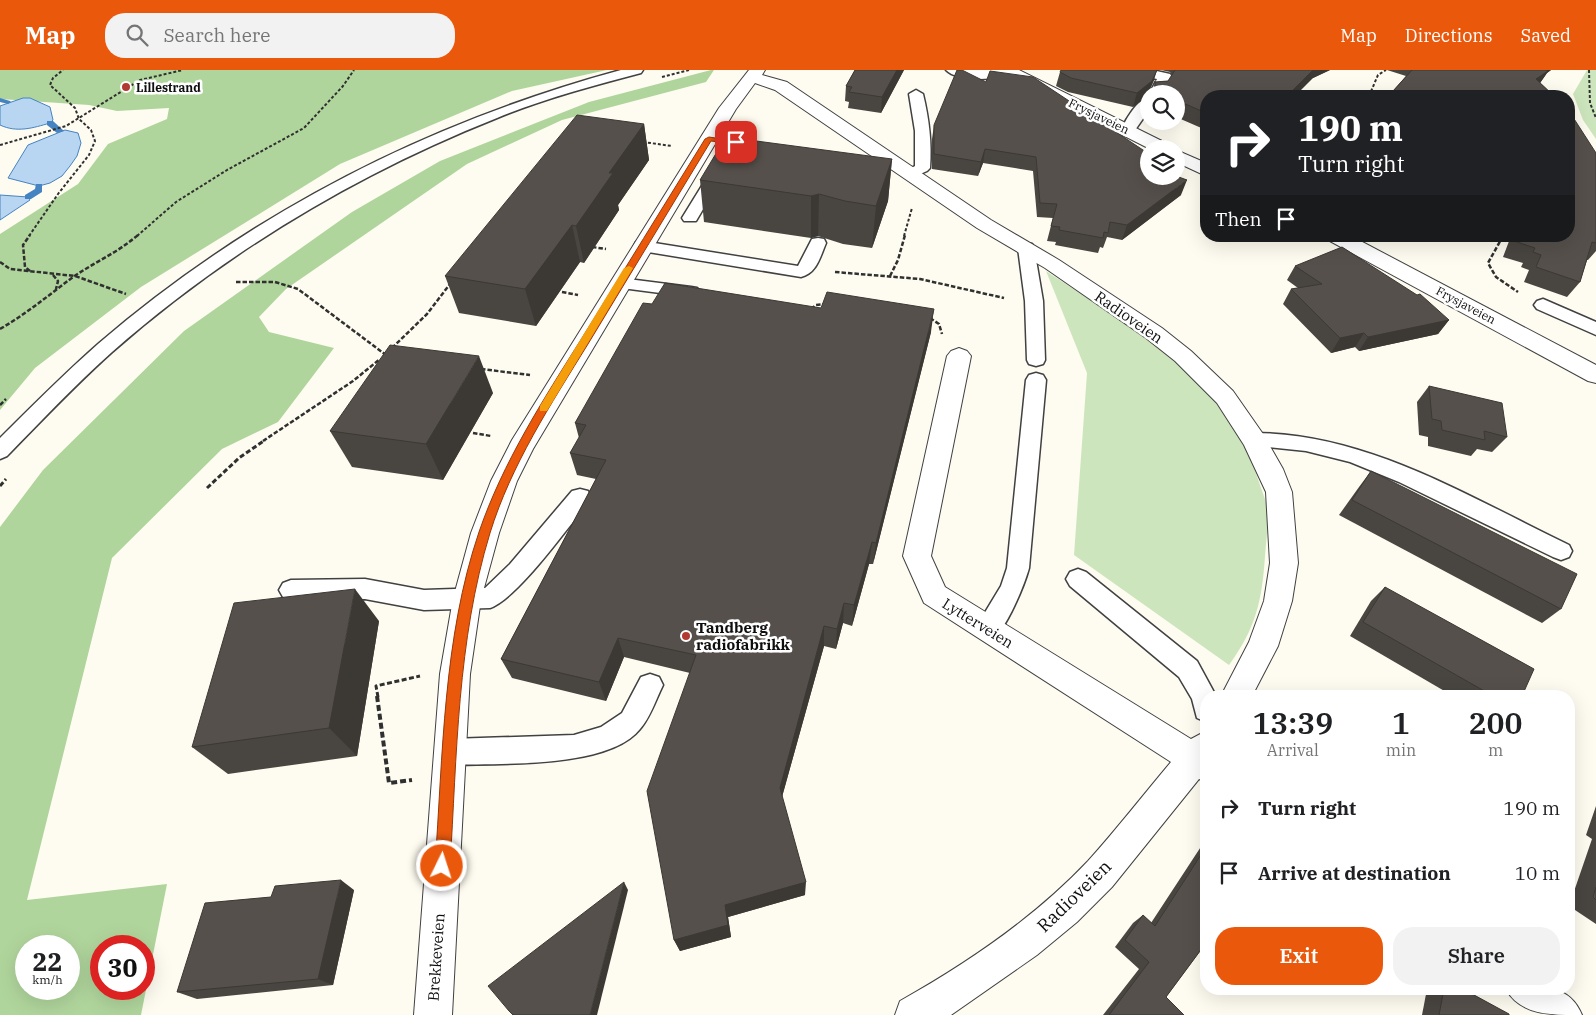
<!DOCTYPE html>
<html lang="en">
<head>
<meta charset="utf-8">
<style>
  :root { --surface:#fff; --page:#f2f2f2; --text:#202124; --muted:#757577; --accent:#ea580c }
  body { margin:0; font-family:"IBM Plex Serif",serif; background:var(--page); color:var(--text); height:100vh; display:flex; flex-direction:column; font-size:19px; white-space:nowrap }
  * { box-sizing:border-box; margin:0 }
  p { font-size:16px; color:var(--muted) }
  .icon { flex:none; width:28px; height:28px; fill:none; stroke:currentColor; stroke-width:2; stroke-linecap:round; stroke-linejoin:round }
  .map { position:relative; flex:1; overflow:hidden }
  .sheet { position:absolute; left:1200px; top:620px; width:375px; height:305px; display:flex; flex-direction:column; background:var(--surface); border-radius:20px; box-shadow:0 5px 20px #0002 }
  .sheet>* { flex:none }
  .guide { position:absolute; left:1200px; top:20px; width:375px; height:152px; border-radius:20px; box-shadow:0 5px 20px #0002; background:#202124; color:#fff; overflow:hidden }
  .buttons { position:absolute; left:1140px; top:15px; display:grid; gap:10px }
  .buttons a { display:grid; place-items:center; width:45px; height:45px; border-radius:50%; background:var(--surface); box-shadow:0 5px 20px #0002; font-size:25px }
  .speed { position:absolute; left:15px; top:865px; display:flex; gap:10px; font-size:25px; font-weight:700; text-align:center }
  .speed>* { display:grid; place-content:center; width:65px; height:65px; border-radius:50%; background:var(--surface); box-shadow:0 5px 20px #0002; line-height:1 }
  .speed small { font-size:12px; font-weight:400 }
  .speed .limit { border:8px solid #d22; background:#fff; color:#111 }
  .pin { position:absolute; display:grid; place-items:center; width:42px; height:42px; color:#fff; margin:-21px; border-radius:10px; box-shadow:0 2px 8px #0006 }
  .me { position:absolute; width:55px; margin:-28px; rotate:4deg; stroke-linejoin:round; filter:drop-shadow(0 0 4px #0008) }
  .turn { display:flex; align-items:center; gap:18px; height:105px; padding:0 15px; font-size:22px }
  .turn .icon { width:65px; height:65px; stroke-width:2.5 }
  .turn b { display:block; font-size:35px; line-height:42px }
  .then { display:flex; align-items:center; height:48px; padding:0 15px; background:#0003; gap:10px; font-size:19px }
  .eta { display:flex; justify-content:space-evenly; align-items:center; height:85px; text-align:center }
  .eta b { font-size:30px; font-weight:600; line-height:35px }
  .action { display:flex; gap:10px; margin-top:auto; padding:10px 15px }
  .action a { flex:1; height:58px; border-radius:20px; background:var(--accent); color:#fff; font-size:20px; font-weight:600; line-height:58px; text-align:center }
  .action a+a { background:var(--page); color:var(--text) }
  ul { padding:0; list-style:none }
  li { display:flex; align-items:center; gap:15px; height:65px; padding:0 15px }
  li div { flex:1 }
  li b { display:block; font-size:19px }
  li em { font-style:normal }
  header { display:flex; align-items:center; gap:30px; box-sizing:border-box; height:70px; padding:0 25px; background:var(--accent); color:#fff }
  header strong { font-size:24px }
  nav { display:flex; gap:28px; margin-inline-start:auto; font-size:18px }
  .search { width:350px; height:45px; background:var(--page); display:flex; align-items:center; gap:12px; box-sizing:border-box; padding:0 18px; border-radius:20px; color:var(--muted); font-size:19px }
  .map>svg:first-child { display:block }
  .green { fill:#cde5bc }
  .forest { fill:#b0d59c; fill-rule:evenodd }
  .water { fill:#b8d6f1; stroke:#4683c2 }
  .lines { fill:none; stroke-linecap:round; stroke-linejoin:round }
  .stream { fill:#4683c2; fill-rule:evenodd }
  .lane-casing { stroke:#414141; stroke-width:3 }
  .street-casing { stroke:#414141; stroke-width:2 }
  .path-far3 { stroke:#303030; stroke-width:2; stroke-dasharray:3 2; stroke-linecap:butt }
  .path-far2 { stroke:#303030; stroke-width:2.5; stroke-dasharray:4.5 2; stroke-linecap:butt }
  .path-far1 { stroke:#303030; stroke-width:3; stroke-dasharray:5 2.5; stroke-linecap:butt }
  .path { stroke:#303030; stroke-width:4; stroke-dasharray:6 3; stroke-linecap:butt }
  .lane { fill:#fff; fill-rule:evenodd }
  .street { fill:#fff; fill-rule:evenodd }
  .wall { fill:#494540 }
  .shaded-wall { fill:#3c3834 }
  .building { fill:#55504b; stroke:#3c3834 }
  .route { fill:#ea580c; stroke:#983908 }
  .slow { fill:#f59e0b }
  .poi-dot { fill:#b23931; stroke:#fff; stroke-width:2 }
  .labels { text-anchor:middle; dominant-baseline:central; stroke-width:5; stroke-linejoin:round; paint-order:stroke }
  .far-poi-label { font-size:12px; font-weight:bold; fill:#0e0e0e; stroke:#fff; text-anchor:start }
  .far-street-label { font-size:12px; fill:#0e0e0e; stroke:#fff }
  .street-label { font-size:15px; fill:#0e0e0e; stroke:#fff }
  .poi-label { font-size:15px; font-weight:bold; fill:#0e0e0e; stroke:#fff; text-anchor:start }
  .near-street-label { font-size:18px; fill:#0e0e0e; stroke:#fff }
</style>
</head>
<body>
<header>
<strong>Map</strong>
<div class="search"><svg class="icon" aria-label="search" viewBox="0 0 24 24"><circle cx="10" cy="10" r="6"/><path d="M15 15l6 6"/></svg>Search here</div>
<nav><a>Map</a><a>Directions</a><a>Saved</a></nav>
</header>
<div class="map">
<svg width="1596" height="945" viewBox="0 0 1596 945">
  <rect width="100%" height="100%" fill="#fefcf0"/>
  <g class="green">
    <polygon points="1587,0 1596,0 1596,69 1583,50 1573,24"/>
    <path d="M1046,201C1129,256 1230,311 1259,412C1262,422 1268,434 1268,444C1268,458 1266,472 1265,486C1262,531 1256,558 1229,595L1074,485L1087,303Z"/>
  </g>
  <g class="forest">
    <polygon points="0,0 607,0 512,21 340,94 141,217 35,298 0,340 0,164 78,114 108,74 167,49 169,38 117,41 89,35 0,29"/>
    <path d="M711,0H714L706,12L562,50L467,94L286,219L259,247L269,262L334,278L278,352L222,379L112,488L27,830L167,814L141,945H0V457L43,400L184,261L352,142L440,91L589,32ZM26,876H69V919H26ZM101,876H144V919H101Z"/>
  </g>
  <g class="water">
    <path d="M23,28H30L50,37L53,50L50,53C33,58 17,63 0,55V36Z"/>
    <polygon points="65,60 78,63 81,73 77,86 70,96 62,106 50,113 39,116 8,108 28,75"/>
    <polygon points="0,125 28,127 30,130 0,150"/>
  </g>
  <g class="lines">
    <g class="stream">
      <polygon points="0,28 10,31 11,32 8,34 0,32"/>
      <polygon points="47,51 53,51 64,61 57,63 47,55"/>
      <polygon points="36,114 42,114 42,122 31,129 25,129 25,125 35,119"/>
    </g>
    <defs>
      <g id="lane">
        <path d="M621,0H643L641,3C592,16 543,29 497,48C356,104 226,182 112,282C75,315 41,351 7,386L0,389V368C32,336 64,304 98,274C252,142 426,53 621,0Z"/>
        <path d="M946,0H1013C1002,12 957,12 946,0Z"/>
        <polygon points="1128,0 1152,0 1170,4 1172,7 1162,24 1149,25 1157,9 1130,3"/>
        <path d="M916,20L923,24C929,49 932,73 930,98L927,101L909,109L901,104L915,96V61L909,24Z"/>
        <path d="M1149,27V40L1133,63H1123L1121,60C1126,49 1137,30 1149,27Z"/>
        <polygon points="709,65 736,68 743,72 696,151 684,151 682,148 727,75 704,72 702,69 704,66"/>
        <path d="M818,168L824,169L826,173C820,187 817,203 801,207L642,181L636,180L634,176L636,172L642,171L798,196L812,169Z"/>
        <polygon points="1026,173 1032,174 1034,178 1043,231 1045,290 1043,294 1036,296 1029,294 1027,290 1025,231 1018,178 1020,174"/>
        <polygon points="620,208 691,217 697,218 700,222 697,226 691,227 614,217 611,213 614,209"/>
        <polygon points="1543,229 1596,252 1596,265 1537,239 1534,235 1537,231"/>
        <path d="M1036,303L1043,305L1046,310L1029,498C1025,513 1006,561 993,567C988,570 984,568 978,566L975,559L1001,516L1007,498L1026,310L1029,305Z"/>
        <path d="M1254,363C1367,363 1469,427 1569,475L1572,481L1569,487L1561,490L1553,487L1399,412L1350,392L1306,381L1247,375L1244,370L1247,365Z"/>
        <path d="M580,419L588,421L591,427L588,433C567,458 518,528 490,538L424,540L365,529L291,530L283,527L279,520L283,513L291,510L365,509L424,520L485,518L510,494L572,421Z"/>
        <polygon points="1078,499 1086,502 1197,591 1216,626 1206,626 1206,652 1197,648 1192,629 1179,607 1070,516 1066,509 1070,502"/>
        <path d="M650,604L659,607L663,615C656,629 650,648 640,659C608,699 499,693 450,695L441,691L437,682L441,673L450,669L574,665L601,657L622,643L641,607Z"/>
      </g>
      <g id="street">
        <polygon points="749,0 765,0 762,5 787,12 991,150 1059,190 1162,258 1191,281 1233,321 1263,364 1283,399 1292,422 1298,493 1292,531 1278,576 1252,626 1221,626 1249,572 1264,531 1270,493 1266,422 1244,375 1217,333 1175,291 1146,268 1045,198 977,158 775,20 755,13 736,39 533,379 517,411 499,463 481,529 470,604 452,945 414,945 440,604 453,529 471,463 491,411 512,370 719,38"/>
        <polygon points="998,0 1019,0 1170,75 1173,79 1150,79 1000,3"/>
        <polygon points="1176,80 1206,93 1206,106 1176,92"/>
        <polygon points="1325,166 1351,166 1596,295 1596,313 1588,311 1328,170"/>
        <path d="M959,278L967,281L971,286L931,486L945,517L1191,669L1206,661V712L1199,709L1112,817L1077,852L1037,885L951,945H895L900,931C968,893 1034,848 1088,791C1117,759 1143,725 1171,692L924,533L903,486L947,286L951,281Z"/>
        <path d="M1506,919C1537,917 1568,911 1582,945C1550,945 1520,945 1506,919Z"/>
      </g>
    </defs>
    <use href="#lane" class="lane-casing"/>
    <use href="#street" class="street-casing"/>
    <g class="path-far3">
      <polyline points="1589,0 1590,33 1596,48"/>
      <polyline points="662,7 689,0"/>
      <polyline points="1369,26 1378,5 1386,0"/>
      <polyline points="643,72 672,76"/>
      <polyline points="0,75 66,56 140,10 183,0"/>
      <polyline points="29,166 58,124 89,85 95,71 91,60 79,49 75,38 50,15 53,8 63,0"/>
      <polyline points="137,166 176,132 227,100 304,58 343,16 354,0"/>
      <polyline points="904,166 912,138"/>
    </g>
    <g class="path-far2">
      <polyline points="1503,166 1488,193 1496,207 1518,222"/>
      <polyline points="592,177 606,179"/>
      <polyline points="0,192 10,199 75,206 126,224"/>
      <polyline points="30,201 25,197 23,175 30,165"/>
      <polyline points="835,202 920,209 1004,228"/>
      <polyline points="53,205 58,211 56,219"/>
      <polyline points="890,206 898,190 905,165"/>
      <polyline points="236,212 275,212 298,219 386,285"/>
      <polyline points="562,222 578,225"/>
      <polyline points="811,239 816,235 826,234"/>
      <polyline points="930,248 939,254 942,264"/>
      <path d="M0,259C26,244 49,225 73,207C95,192 117,183 138,165"/>
      <polyline points="392,278 427,244 450,214"/>
      <polyline points="481,299 530,305"/>
      <polyline points="0,335 6,329"/>
      <polyline points="473,363 491,366"/>
      <polyline points="263,371 353,311 380,289"/>
    </g>
    <g class="path-far1">
      <polyline points="0,416 6,409"/>
      <polyline points="207,418 239,388 265,370"/>
      <polyline points="378,627 376,616 420,606"/>
    </g>
    <polyline class="path" points="377,626 389,713 412,710"/>
    <use href="#lane" class="lane"/>
    <use href="#street" class="street"/>
  </g>
  <g class="wall">
    <polygon points="855,0 904,0 881,43 848,38 849,32 845,31 846,16"/>
    <polygon points="1161,0 1330,0 1313,8 1206,26 1206,60 1176,47 1176,24 1152,24 1155,12 1168,11 1172,5 1170,2"/>
    <polygon points="1387,0 1551,0 1547,3 1540,13 1554,26 1390,26 1393,21 1406,6"/>
    <polygon points="1060,2 1154,10 1147,26 1133,37 1068,22 1056,16"/>
    <polygon points="644,54 649,90 618,135 619,140 584,193 580,192 536,256 459,243 445,206"/>
    <polygon points="934,55 1149,106 1181,125 1122,170 1107,167 1103,178 1100,177 1098,183 1055,175 1056,172 1047,171 1053,148 1037,147 1033,101 983,93 978,106 932,99 932,69"/>
    <polygon points="1596,83 1596,181 1588,190 1587,190 1580,212 1567,227 1524,212 1529,200 1521,197 1523,193 1503,187 1511,166 1569,166"/>
    <polygon points="892,89 888,131 872,178 843,174 818,166 811,168 704,152 700,110"/>
    <polygon points="1295,196 1449,250 1438,264 1359,281 1355,277 1331,283 1283,234 1291,219 1298,218 1287,210"/>
    <polygon points="652,234 931,262 873,494 869,494 852,556 843,553 836,579 824,576 782,727 805,825 728,847 731,867 680,881 674,870 690,603 624,587 606,631 512,608 501,589 596,409 577,405 570,383 579,368 575,353"/>
    <polygon points="1429,316 1507,367 1492,382 1477,379 1471,386 1428,376 1428,367 1419,365 1417,332"/>
    <polygon points="493,323 443,410 352,397 330,361"/>
    <polygon points="1371,401 1561,539 1542,553 1339,445 1359,417"/>
    <polygon points="1385,517 1522,626 1453,626 1350,566 1371,531"/>
    <polygon points="379,551 357,686 228,704 192,677"/>
    <polygon points="1596,736 1596,854 1569,836 1592,769 1586,765"/>
    <polygon points="1206,769 1206,873 1166,927 1184,945 1103,945 1139,899 1115,877 1133,853 1143,845 1151,853"/>
    <polygon points="354,820 333,915 197,929 177,922"/>
    <polygon points="1427,919 1463,919 1509,945 1422,945"/>
  </g>
  <g class="shaded-wall">
    <polygon points="897,0 904,0 881,43 882,27"/>
    <polygon points="1157,0 1154,10 1147,26 1133,37 1137,23"/>
    <polygon points="1313,0 1330,0 1313,8 1295,26 1287,26"/>
    <polygon points="1542,0 1551,0 1547,3 1538,16 1527,23"/>
    <polygon points="644,54 649,90 618,135 619,140 584,193 576,156 609,103"/>
    <polygon points="985,79 983,93 978,106 981,92"/>
    <polygon points="1149,88 1149,98 1143,91"/>
    <polygon points="892,89 888,131 872,178 876,136"/>
    <polygon points="1187,110 1181,125 1122,170 1127,155"/>
    <polygon points="819,124 818,166 811,168 811,126"/>
    <polygon points="572,155 580,192 536,256 525,219"/>
    <polygon points="934,239 931,262 873,494 876,473"/>
    <polygon points="1449,250 1438,264 1359,281 1368,267"/>
    <polygon points="1364,263 1355,277 1331,283 1340,268"/>
    <polygon points="479,286 493,323 443,410 426,374"/>
    <polygon points="872,472 869,494 852,556 854,535"/>
    <polygon points="355,519 379,551 357,686 329,658"/>
    <polygon points="844,533 843,553 836,579 837,559"/>
    <polygon points="824,556 824,576 780,734 780,718"/>
    <polygon points="618,568 624,587 606,631 599,612"/>
    <polygon points="341,810 354,820 333,915 318,909"/>
    <polygon points="624,812 628,820 597,945 590,945"/>
    <polygon points="806,812 805,825 728,847 731,867 680,881 674,870 725,835"/>
  </g>
  <g class="building">
    <polygon points="855,0 897,0 882,27 849,22 852,17 846,16"/>
    <polygon points="957,0 962,0 986,12 990,1 1033,7 1149,84 1149,88 1143,91 1149,94 1149,106 1176,106 1187,110 1127,155 1110,152 1108,163 1104,162 1103,168 1059,160 1060,157 1051,156 1057,134 1040,133 1036,87 985,79 981,92 934,84 934,55"/>
    <polygon points="1061,0 1157,0 1152,11 1137,23 1071,8 1060,2"/>
    <polygon points="1175,0 1313,0 1287,26 1206,26 1206,43 1183,33 1176,31 1176,24 1155,24 1155,12 1168,11"/>
    <polygon points="1412,0 1546,0 1548,1 1536,9 1554,26 1417,26 1417,25 1393,21"/>
    <polygon points="1569,41 1596,83 1596,173 1592,172 1580,212 1536,197 1541,185 1533,182 1535,178 1514,171 1517,166 1569,166"/>
    <polygon points="577,45 644,54 609,103 613,103 576,156 572,155 525,219 445,206"/>
    <polygon points="726,67 892,89 876,136 845,131 819,124 811,126 700,110"/>
    <polygon points="1342,177 1417,225 1420,224 1449,250 1368,267 1364,263 1340,268 1291,219 1322,214 1295,196"/>
    <polygon points="665,213 821,238 827,222 934,239 876,473 872,472 854,535 844,533 837,559 824,556 780,718 806,812 725,835 728,855 674,870 647,721 696,585 618,568 599,612 501,589 606,390 570,383 586,355 575,353 643,233 652,234"/>
    <polygon points="390,275 479,286 426,374 330,361"/>
    <polygon points="1429,316 1502,333 1507,367 1484,361 1485,370 1442,360 1441,351 1432,349"/>
    <polygon points="1371,401 1577,504 1561,539 1352,430"/>
    <polygon points="1385,517 1534,599 1522,626 1493,626 1363,552"/>
    <polygon points="355,519 329,658 192,677 234,533"/>
    <polygon points="1206,777 1206,873 1166,927 1184,945 1109,945 1149,892 1125,870 1143,845 1155,856"/>
    <polygon points="341,810 318,909 177,922 205,833 271,827 275,816"/>
    <polygon points="624,812 590,945 513,945 509,941 488,916"/>
    <polygon points="1596,817 1596,830 1593,827"/>
    <polygon points="1444,919 1463,919 1509,944 1509,945 1439,945"/>
  </g>
  <path class="route" d="M709,67L740,72L736,74L711,71C670,139 629,206 588,274C551,334 511,395 490,463C457,571 457,685 450,796L448,801L442,804L437,801L435,796C443,685 443,568 479,462C503,392 543,330 582,268C623,202 664,135 705,69Z"/>
  <polygon class="slow" points="629,196 633,198 547,341 540,341 540,336 624,198"/>
  <g class="poi-dot">
    <circle cx="126" cy="17" r="5"/>
    <circle cx="686" cy="566" r="5"/>
  </g>
  <g class="labels">
    <g class="far-poi-label">
      <text x="136" y="17">Lillestrand</text>
    </g>
    <g class="far-street-label">
      <text transform="translate(1099 46) rotate(26)">Frysjaveien</text>
      <text transform="translate(1466 235) rotate(28)">Frysjaveien</text>
    </g>
    <g class="street-label">
      <text transform="translate(1129 247) rotate(35)">Radioveien</text>
      <text transform="translate(978 553) rotate(32)">Lytterveien</text>
      <text transform="translate(436 887) rotate(-86)">Brekkeveien</text>
    </g>
    <g class="poi-label">
      <text x="696" y="557">Tandberg<tspan x="696" dy="17">radiofabrikk</tspan></text>
    </g>
    <g class="near-street-label">
      <text transform="translate(1074 826) rotate(-44)">Radioveien</text>
    </g>
  </g>
</svg>
<div class="buttons">
<a><svg class="icon" aria-label="search" viewBox="0 0 24 24"><circle cx="10" cy="10" r="6"/><path d="M15 15l6 6"/></svg></a>
<a><svg class="icon" aria-label="layers" viewBox="0 0 24 24"><path d="M12 4l9 5-9 5-9-5zM3 14l9 5 9-5"/></svg></a>
</div>
<div class="speed"><div>22<small>km/h</small></div><div class="limit">30</div></div>
<div class="pin" style="left:736px;top:72px;background:#d93025"><svg class="icon" aria-label="arrive" viewBox="0 0 24 24"><path d="M6 21V4h12l-3 4 3 4H6"/></svg></div>
<svg class="me" style="left:442px;top:796px" viewBox="-20 -20 40 40"><circle r="17" fill="#ea580c" stroke="#fff" stroke-width="3"/><path d="M0-11L8 9 0 5-8 9z" fill="#fff"/></svg>
<div class="guide">
<div class="turn"><svg class="icon" aria-label="right" viewBox="0 0 24 24"><path d="M7 20v-9h11M14 6l5 5-5 5"/></svg><div><b>190 m</b>Turn right</div></div>
<div class="then">Then<svg class="icon" aria-label="arrive" viewBox="0 0 24 24"><path d="M6 21V4h12l-3 4 3 4H6"/></svg></div>
</div>
<section class="sheet">
<div class="eta">
<div><b>13:39</b><p>Arrival</p></div>
<div><b>1</b><p>min</p></div>
<div><b>200</b><p>m</p></div>
</div>
<ul>
<li><svg class="icon" aria-label="right" viewBox="0 0 24 24"><path d="M7 20v-9h11M14 6l5 5-5 5"/></svg><div><b>Turn right</b></div><em>190 m</em></li>
<li><svg class="icon" aria-label="arrive" viewBox="0 0 24 24"><path d="M6 21V4h12l-3 4 3 4H6"/></svg><div><b>Arrive at destination</b></div><em>10 m</em></li>
</ul>
<div class="action"><a>Exit</a><a>Share</a></div>
</section>
</div>
</body>
</html>
